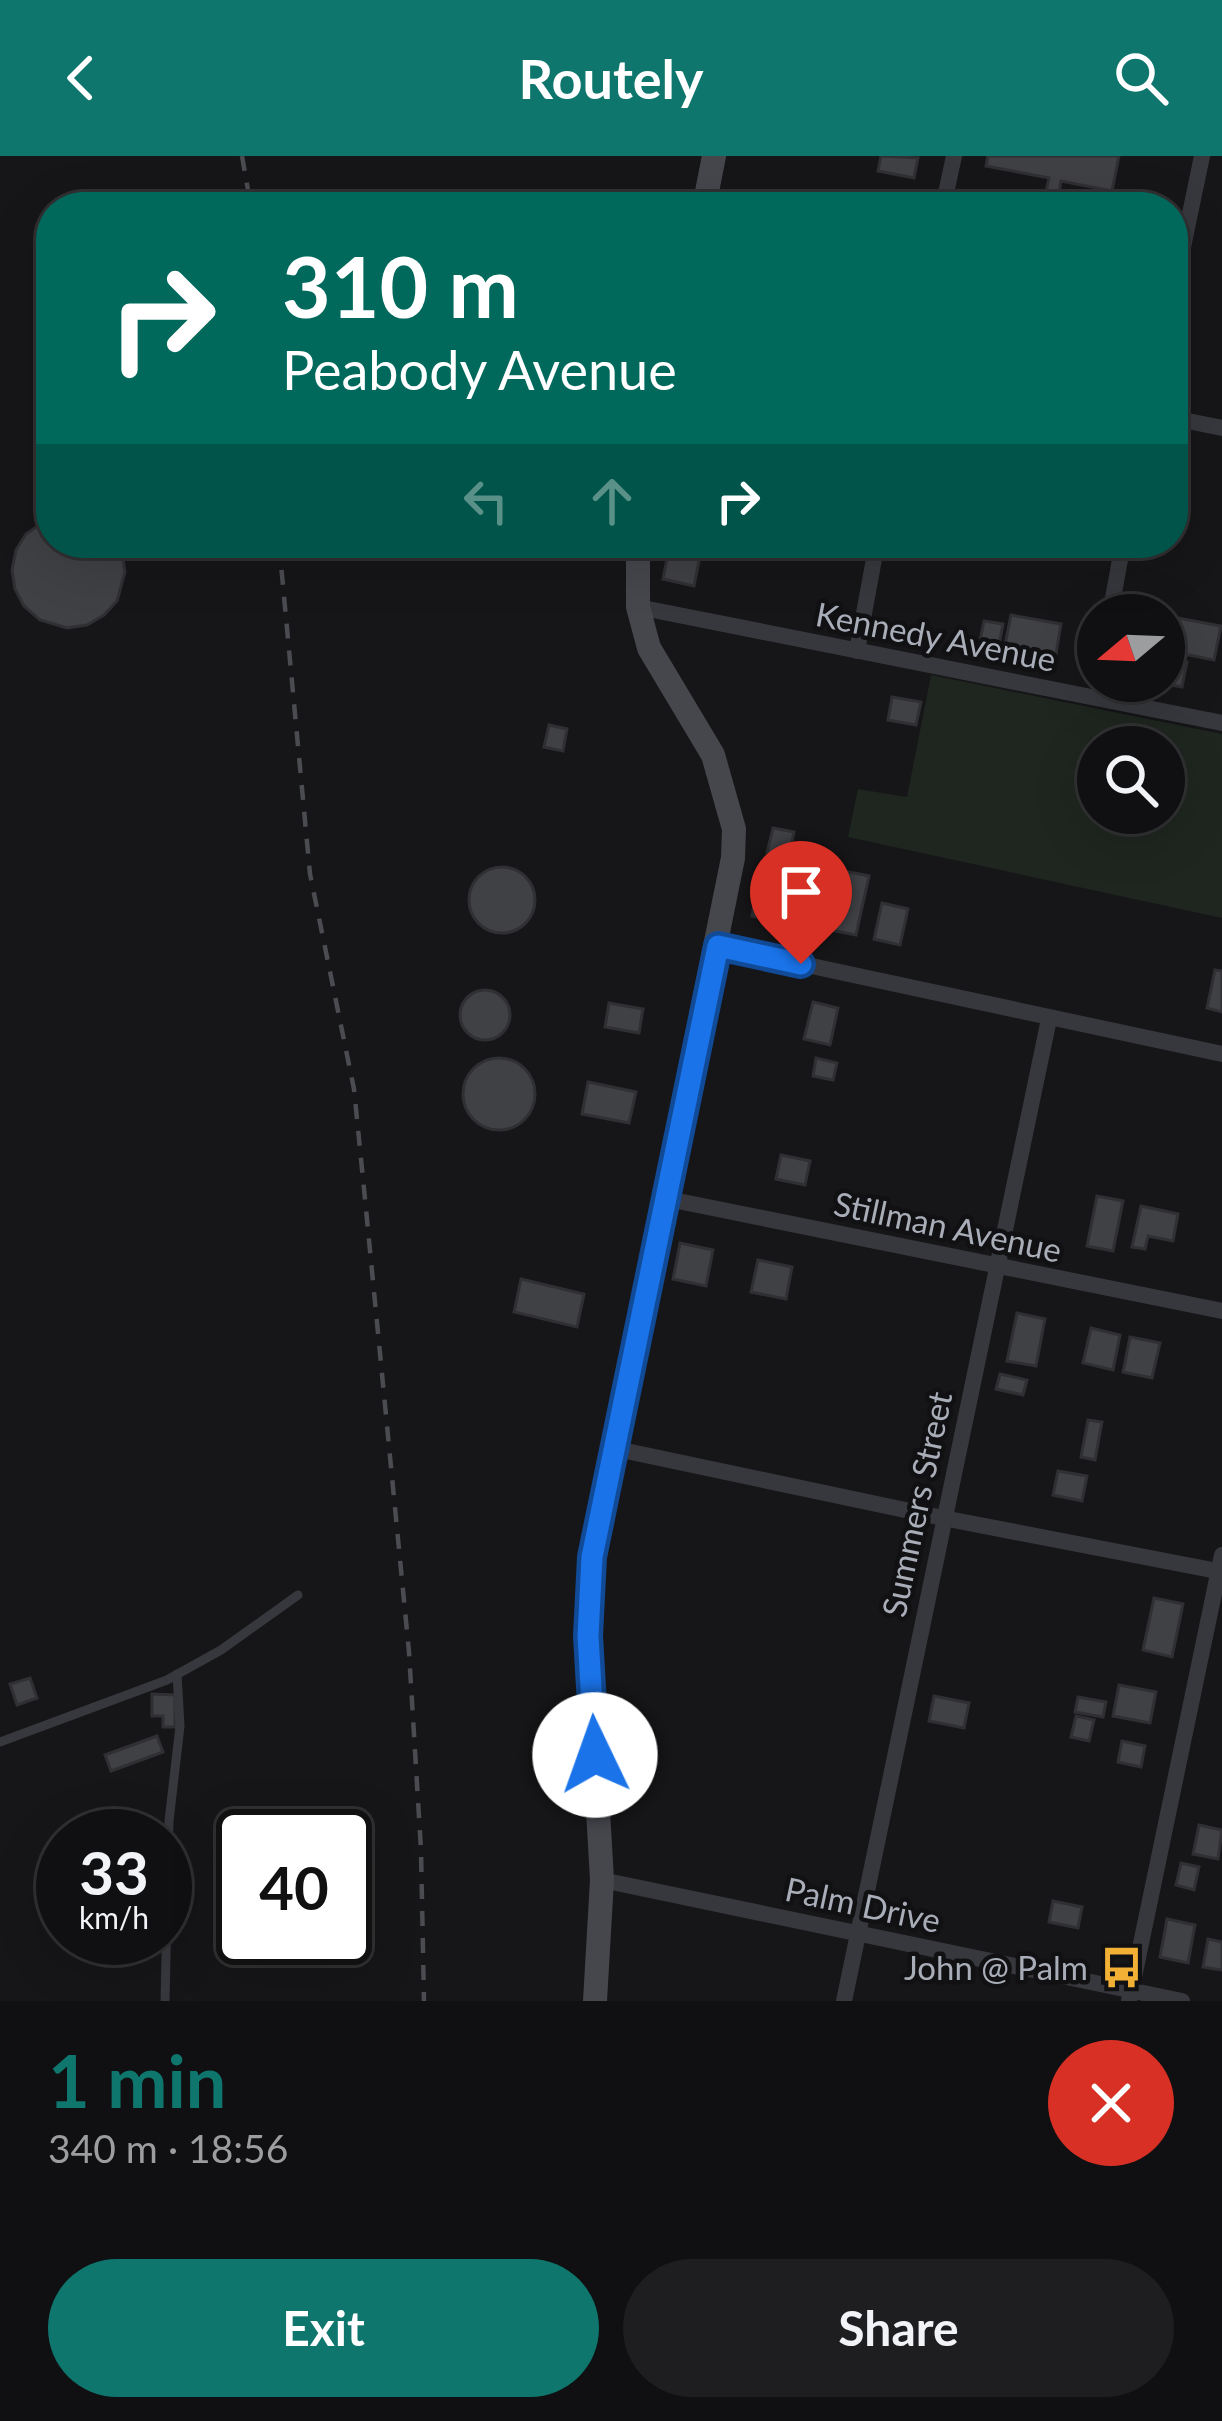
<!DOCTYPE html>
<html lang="en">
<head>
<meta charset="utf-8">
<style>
  :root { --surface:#101012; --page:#1e1e20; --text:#f1f3f6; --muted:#9c9d9f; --line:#303032; --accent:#0f766e }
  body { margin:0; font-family:Lato,sans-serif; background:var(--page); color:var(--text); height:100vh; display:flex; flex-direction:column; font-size:45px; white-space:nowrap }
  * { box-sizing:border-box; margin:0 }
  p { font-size:39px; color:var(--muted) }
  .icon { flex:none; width:66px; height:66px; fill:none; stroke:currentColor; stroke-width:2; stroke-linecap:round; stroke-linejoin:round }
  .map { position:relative; height:1845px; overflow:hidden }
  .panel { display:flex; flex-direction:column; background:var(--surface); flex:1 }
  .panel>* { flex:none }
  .banner { position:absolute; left:36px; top:36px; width:1152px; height:366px; border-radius:48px; box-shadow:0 12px 48px #0002,0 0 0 3px var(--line); background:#00695c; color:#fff; overflow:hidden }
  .needle { width:78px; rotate:251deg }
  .controls { position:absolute; left:1077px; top:438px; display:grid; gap:24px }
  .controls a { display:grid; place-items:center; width:108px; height:108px; border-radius:50%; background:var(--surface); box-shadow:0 12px 48px #0002,0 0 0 3px var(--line); font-size:60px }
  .speed { position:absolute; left:36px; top:1653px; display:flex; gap:24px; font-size:60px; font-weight:700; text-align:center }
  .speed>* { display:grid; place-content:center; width:156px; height:156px; border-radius:50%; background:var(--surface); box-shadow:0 12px 48px #0002,0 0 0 3px var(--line); line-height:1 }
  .speed small { font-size:30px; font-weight:400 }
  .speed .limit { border:6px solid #111; border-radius:18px; background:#fff; color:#111 }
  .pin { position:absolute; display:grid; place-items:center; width:102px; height:102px; color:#fff; margin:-123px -51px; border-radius:50% 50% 50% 0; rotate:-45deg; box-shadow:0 0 12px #0007 }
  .pin .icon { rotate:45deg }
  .me { position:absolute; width:132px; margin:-66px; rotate:357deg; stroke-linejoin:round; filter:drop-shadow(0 0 9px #0008) }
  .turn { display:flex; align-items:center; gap:42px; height:252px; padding:0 48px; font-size:54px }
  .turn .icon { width:156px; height:156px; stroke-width:2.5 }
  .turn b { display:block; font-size:84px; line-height:102px }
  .lanes { display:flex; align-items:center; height:114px; padding:0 48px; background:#0003; justify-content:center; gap:60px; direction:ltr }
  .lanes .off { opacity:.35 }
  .round { display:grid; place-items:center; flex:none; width:126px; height:126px; border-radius:63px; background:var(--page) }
  .summary { display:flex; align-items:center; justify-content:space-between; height:204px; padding:0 48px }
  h1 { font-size:72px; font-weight:700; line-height:90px; color:var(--accent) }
  .primary-button { display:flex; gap:24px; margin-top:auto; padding:24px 48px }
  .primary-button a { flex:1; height:138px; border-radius:72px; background:var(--accent); color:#fff; font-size:48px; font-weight:700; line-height:138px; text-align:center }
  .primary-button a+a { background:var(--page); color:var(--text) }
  header { display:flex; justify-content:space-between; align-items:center; height:156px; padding:0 48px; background:var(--accent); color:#fff; font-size:54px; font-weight:700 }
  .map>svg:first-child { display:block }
  .green { fill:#1e261f; fill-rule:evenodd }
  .building { fill:#404145; stroke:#303034; stroke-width:3 }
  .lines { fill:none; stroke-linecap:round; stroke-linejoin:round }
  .lane { stroke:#37383d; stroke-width:9 }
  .street { stroke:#37383d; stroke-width:16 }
  .secondary { stroke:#45474d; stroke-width:24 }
  .rail { stroke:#4a4c52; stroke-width:4.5; stroke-dasharray:15 12; stroke-linecap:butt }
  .route-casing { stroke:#114b97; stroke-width:30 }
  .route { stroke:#1a73e8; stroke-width:21 }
  .labels { text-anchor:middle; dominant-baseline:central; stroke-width:9; stroke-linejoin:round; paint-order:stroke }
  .street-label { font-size:33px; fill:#a8adb8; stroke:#111113 }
  .poi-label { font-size:33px; fill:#a8adb8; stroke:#111113; text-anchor:end }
</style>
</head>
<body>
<header><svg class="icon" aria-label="back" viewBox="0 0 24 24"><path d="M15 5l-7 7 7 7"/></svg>Routely<svg class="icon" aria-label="search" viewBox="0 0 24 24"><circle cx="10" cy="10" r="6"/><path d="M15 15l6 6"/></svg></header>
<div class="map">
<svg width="1222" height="1845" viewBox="0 0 1222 1845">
  <rect width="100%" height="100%" fill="#161618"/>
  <path class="green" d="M931,519L1222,578V762L848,681L858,633L907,641ZM1098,591H1164V657H1098Z"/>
  <g class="building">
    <polygon points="881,0 918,2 914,22 878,15"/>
    <polygon points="988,0 1119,0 1112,35 1061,25 1059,38 1046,36 1049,22 986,10"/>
    <polygon points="50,362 51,387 117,387 122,397 125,416 117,445 104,459 87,469 67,472 40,464 24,450 15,433 12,414 16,394 26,378"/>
    <polygon points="670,387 702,390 694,430 663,423"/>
    <polygon points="1152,457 1221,470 1214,504 1164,494 1164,459"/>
    <polygon points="1011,459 1061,468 1055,504 1004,494"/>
    <polygon points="984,465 1003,468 999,489 980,485"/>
    <polygon points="1164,501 1187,506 1182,531 1165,528"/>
    <polygon points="892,541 921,546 916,569 888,564"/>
    <polygon points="549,569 567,573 563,595 544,591"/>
    <polygon points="773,672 794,676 789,701 767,697"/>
    <circle cx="502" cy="744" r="33"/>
    <polygon points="844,715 869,720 856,779 831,774"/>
    <polygon points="759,721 786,726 778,765 752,760"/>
    <polygon points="803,725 828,730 820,771 795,766"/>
    <polygon points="882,747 908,753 900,789 874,783"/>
    <polygon points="1215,814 1222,815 1222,856 1207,852"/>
    <circle cx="485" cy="859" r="25"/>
    <polygon points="813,846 838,852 830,889 804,883"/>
    <polygon points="609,847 643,853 639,877 605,871"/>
    <circle cx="499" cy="938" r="36"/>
    <polygon points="816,902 837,907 833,924 813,920"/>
    <polygon points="588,926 636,936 629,967 582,958"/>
    <polygon points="781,999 810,1005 805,1029 776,1023"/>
    <polygon points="1097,1040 1123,1045 1113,1095 1087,1090"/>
    <polygon points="1141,1050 1178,1058 1173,1085 1148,1080 1145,1093 1132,1091"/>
    <polygon points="680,1087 713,1094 706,1130 673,1123"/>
    <polygon points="758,1104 792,1111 786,1143 751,1136"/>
    <polygon points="521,1123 584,1138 577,1171 514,1156"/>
    <polygon points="1017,1157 1045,1163 1036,1210 1007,1205"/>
    <polygon points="1091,1172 1120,1179 1113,1214 1083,1207"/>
    <polygon points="1130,1181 1160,1187 1152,1222 1123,1216"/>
    <polygon points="1000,1218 1027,1224 1023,1239 996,1233"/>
    <polygon points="1088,1264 1102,1266 1095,1304 1081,1301"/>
    <polygon points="1058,1315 1087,1320 1082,1345 1053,1339"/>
    <polygon points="1154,1442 1183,1448 1172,1501 1143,1494"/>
    <polygon points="30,1522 37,1542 17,1549 10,1528"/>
    <polygon points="1119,1529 1156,1536 1150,1567 1113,1560"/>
    <polygon points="152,1538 175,1539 175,1571 163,1571 163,1560 152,1560"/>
    <polygon points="934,1540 969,1547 964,1572 929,1565"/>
    <polygon points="1078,1541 1106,1546 1103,1561 1075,1556"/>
    <polygon points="1076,1560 1094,1564 1089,1585 1071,1581"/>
    <polygon points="157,1580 163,1596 111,1615 105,1599"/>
    <polygon points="1122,1585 1145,1590 1141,1611 1118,1606"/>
    <polygon points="1199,1669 1222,1674 1218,1703 1193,1698"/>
    <polygon points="1181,1707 1199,1711 1194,1734 1176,1729"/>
    <polygon points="1053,1745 1082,1751 1078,1772 1049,1766"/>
    <polygon points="1167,1763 1195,1769 1188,1807 1160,1801"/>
    <polygon points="1208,1783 1222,1786 1222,1814 1203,1811"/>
  </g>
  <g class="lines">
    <g class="lane">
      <polyline points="0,1586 167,1524 221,1494 298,1439"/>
      <polyline points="165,1845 169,1665 180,1570 177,1518"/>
    </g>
    <g class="street">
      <polyline points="943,51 954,0"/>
      <polyline points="1173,139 1202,0"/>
      <polyline points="1173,262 1222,272"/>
      <polyline points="638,451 1222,567"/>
      <polyline points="1110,459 1123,387"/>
      <polyline points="857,495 877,387"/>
      <polyline points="718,790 1222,898"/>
      <polyline points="663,1042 1222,1155"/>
      <polyline points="612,1292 943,1362 1222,1416"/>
      <polyline points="602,1724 1182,1845"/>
      <polyline points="844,1845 1049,863"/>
      <polyline points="1129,1845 1222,1399"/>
    </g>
    <g class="secondary">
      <polyline points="704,51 714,0"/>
      <polyline points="595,1845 602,1724 588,1480 591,1401 733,702 734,673 713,599 649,492 638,451 638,387"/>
    </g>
    <g class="rail">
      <polyline points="242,0 251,51"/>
      <polyline points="279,387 310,718 354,933 365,1043 409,1496 421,1694 424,1845"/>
    </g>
  </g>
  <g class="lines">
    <defs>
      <polyline id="route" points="595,1599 588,1480 592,1401 718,790 801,808"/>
    </defs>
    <use href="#route" class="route-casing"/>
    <use href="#route" class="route"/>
  </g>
  <defs>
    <symbol id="bus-bare" viewBox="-9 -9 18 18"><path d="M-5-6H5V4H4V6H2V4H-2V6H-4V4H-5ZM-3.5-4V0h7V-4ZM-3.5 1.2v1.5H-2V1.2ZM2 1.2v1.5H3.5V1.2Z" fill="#f2b134" stroke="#111113" stroke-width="2.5" paint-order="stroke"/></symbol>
  </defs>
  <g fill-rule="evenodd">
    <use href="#bus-bare" x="1092" y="1782" width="59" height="59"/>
  </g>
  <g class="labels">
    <g class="street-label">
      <text transform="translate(936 480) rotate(11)">Kennedy Avenue</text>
      <text transform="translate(948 1070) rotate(12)">Stillman Avenue</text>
      <text transform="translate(916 1348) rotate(-78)">Summers Street</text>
      <text transform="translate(863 1748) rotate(12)">Palm Drive</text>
    </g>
    <g class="poi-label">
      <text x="1088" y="1811">John @ Palm</text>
    </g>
  </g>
</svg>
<div class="controls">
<a><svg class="needle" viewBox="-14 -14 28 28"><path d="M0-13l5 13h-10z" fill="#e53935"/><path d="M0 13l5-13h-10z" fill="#9c9d9f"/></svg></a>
<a><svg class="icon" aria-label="search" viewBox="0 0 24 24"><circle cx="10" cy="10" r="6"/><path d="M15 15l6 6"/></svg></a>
</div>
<div class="speed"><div>33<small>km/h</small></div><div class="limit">40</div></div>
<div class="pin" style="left:801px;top:808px;background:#d93025"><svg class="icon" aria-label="arrive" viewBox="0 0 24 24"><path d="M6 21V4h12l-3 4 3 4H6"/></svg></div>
<svg class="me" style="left:595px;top:1599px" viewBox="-20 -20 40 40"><circle r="19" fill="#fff"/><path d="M0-13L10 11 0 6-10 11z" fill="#1a73e8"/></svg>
<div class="banner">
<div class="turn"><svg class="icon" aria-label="right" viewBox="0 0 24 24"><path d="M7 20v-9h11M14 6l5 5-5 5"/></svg><div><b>310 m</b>Peabody Avenue</div></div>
<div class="lanes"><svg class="icon off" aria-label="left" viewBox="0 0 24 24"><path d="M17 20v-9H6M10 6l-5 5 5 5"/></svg><svg class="icon off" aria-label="ahead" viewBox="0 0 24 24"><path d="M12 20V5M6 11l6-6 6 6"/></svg><svg class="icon" aria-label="right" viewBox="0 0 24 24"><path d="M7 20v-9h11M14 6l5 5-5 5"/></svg></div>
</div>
</div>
<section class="panel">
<div class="summary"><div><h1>1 min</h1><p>340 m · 18:56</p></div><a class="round" style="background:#d93025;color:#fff"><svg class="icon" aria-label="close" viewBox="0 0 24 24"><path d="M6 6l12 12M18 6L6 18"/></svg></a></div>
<div class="primary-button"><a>Exit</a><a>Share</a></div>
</section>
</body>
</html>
